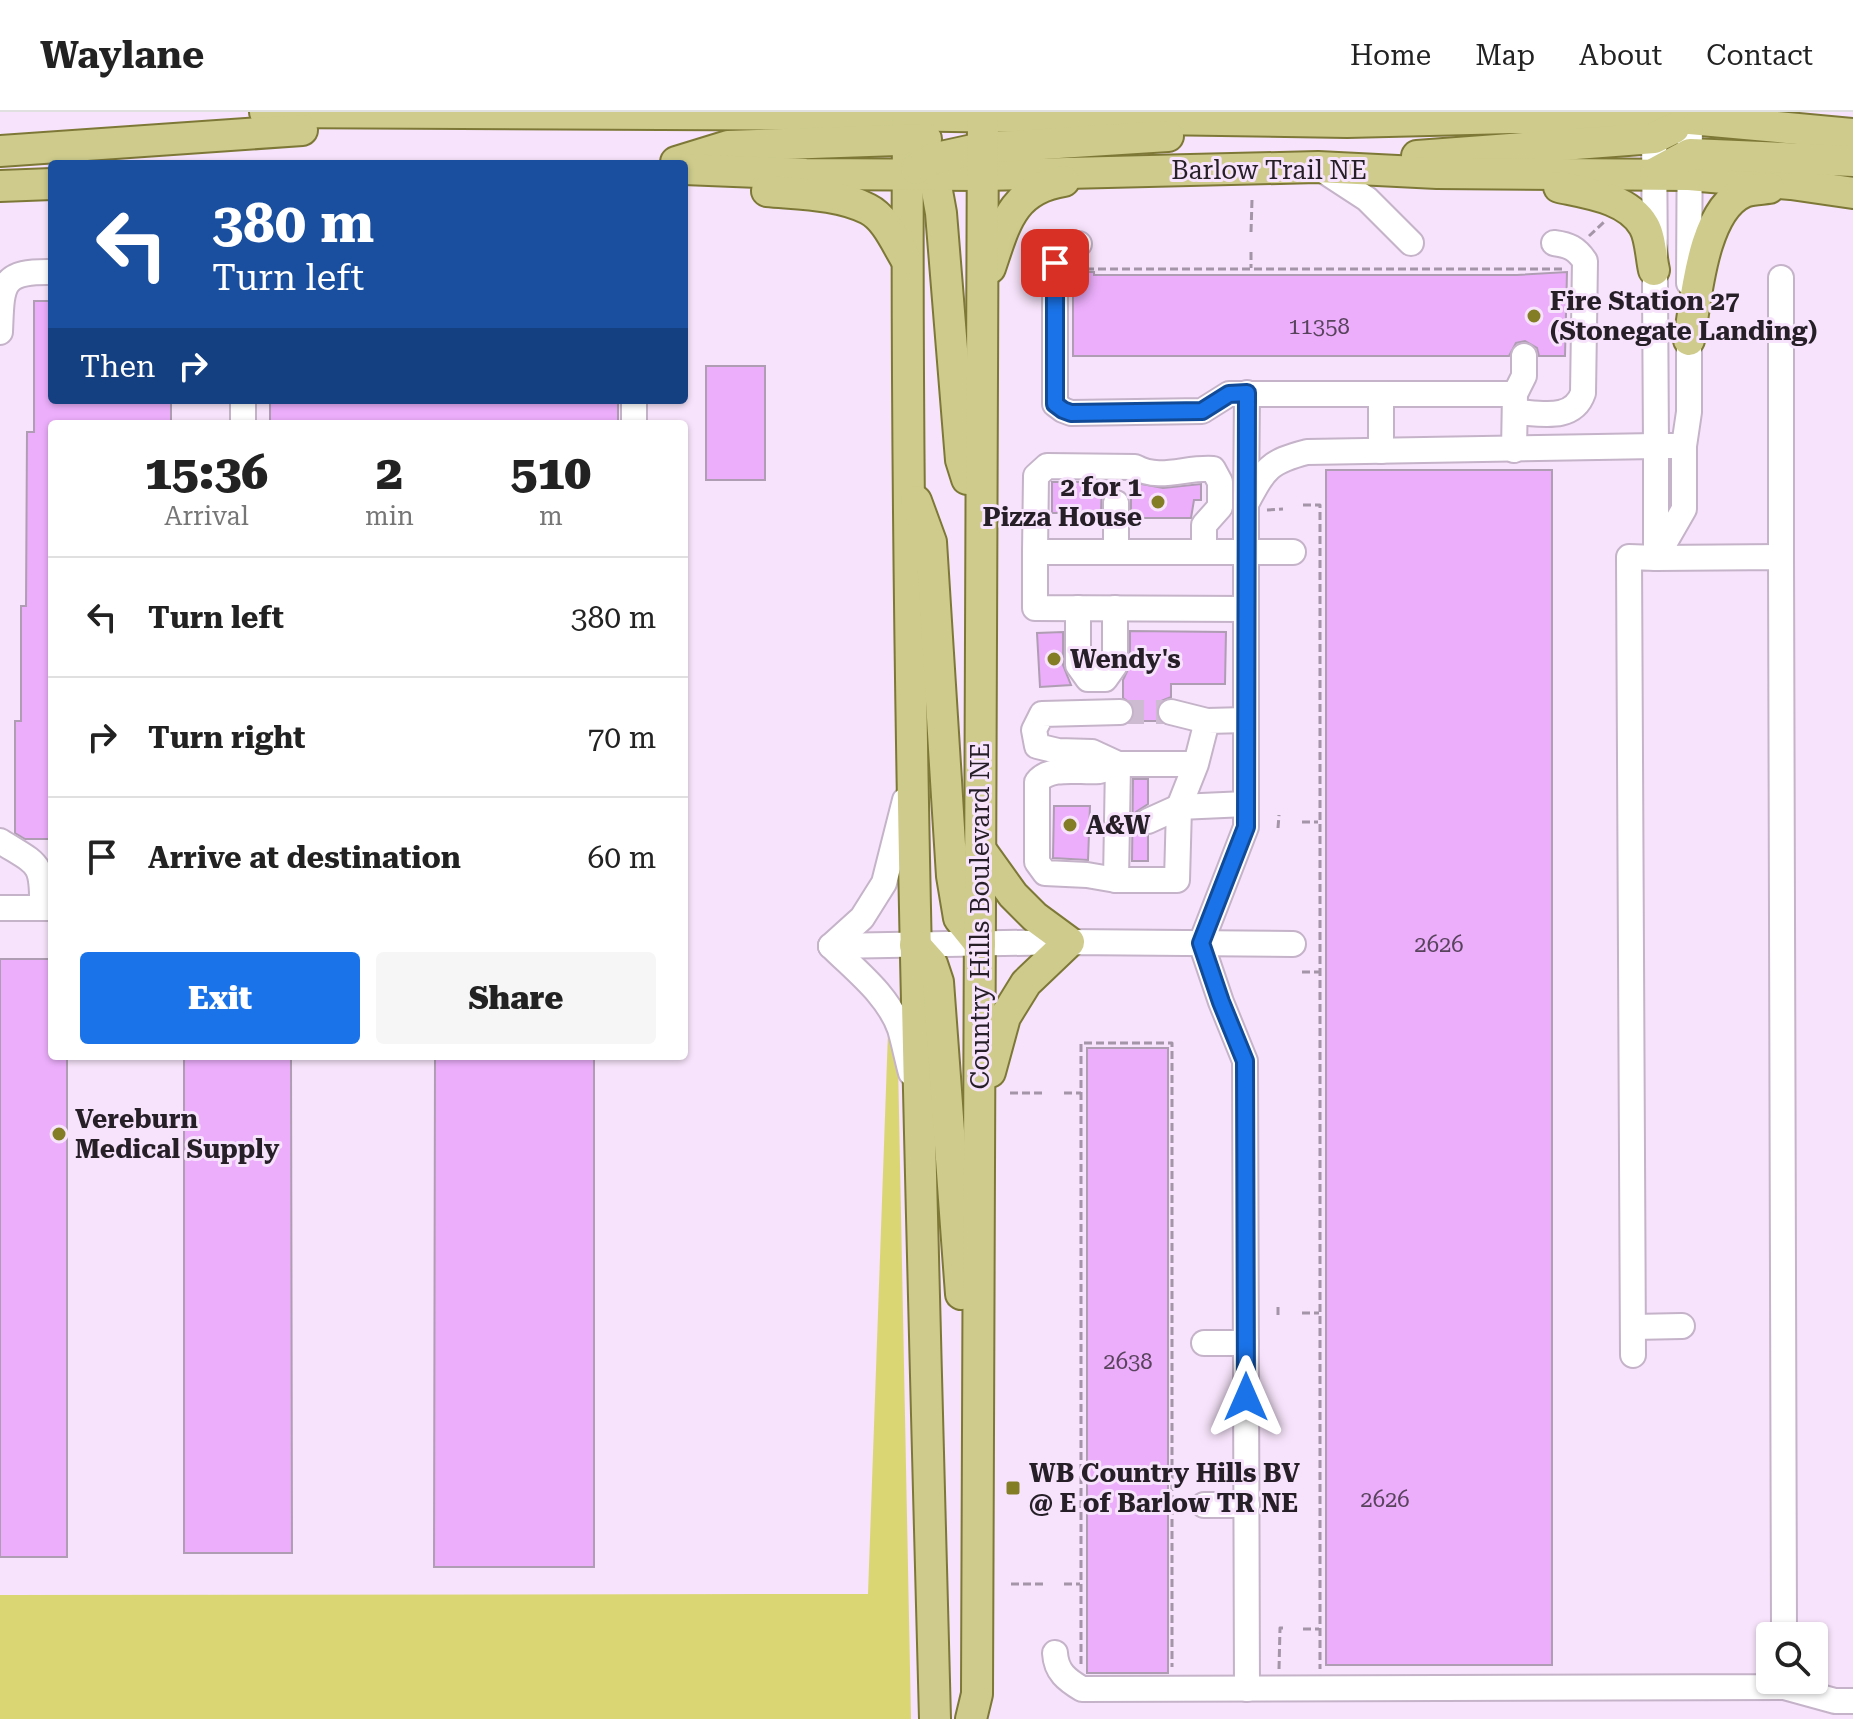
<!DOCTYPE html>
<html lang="en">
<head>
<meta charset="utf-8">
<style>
  :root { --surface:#fff; --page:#f6f6f6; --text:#222; --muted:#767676; --line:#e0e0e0; --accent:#1a73e8 }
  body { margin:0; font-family:"Roboto Serif",serif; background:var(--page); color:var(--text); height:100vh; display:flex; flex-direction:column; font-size:30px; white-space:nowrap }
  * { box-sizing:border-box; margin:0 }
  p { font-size:26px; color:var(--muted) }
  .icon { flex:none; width:44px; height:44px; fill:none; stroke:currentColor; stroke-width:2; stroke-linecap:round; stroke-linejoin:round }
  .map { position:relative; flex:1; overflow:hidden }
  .sheet { position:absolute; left:48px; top:308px; width:640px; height:640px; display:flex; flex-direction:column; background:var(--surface); border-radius:8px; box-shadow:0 2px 6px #0004 }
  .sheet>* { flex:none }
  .guide { position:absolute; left:48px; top:48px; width:640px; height:244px; border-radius:8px; box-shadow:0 2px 6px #0004; background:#1a4fa0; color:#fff; overflow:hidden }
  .controls { position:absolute; left:1756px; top:1510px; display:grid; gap:16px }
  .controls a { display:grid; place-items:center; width:72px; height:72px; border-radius:8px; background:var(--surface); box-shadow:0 2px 6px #0004; font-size:40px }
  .pin { position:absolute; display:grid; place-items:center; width:68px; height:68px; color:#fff; margin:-34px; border-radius:16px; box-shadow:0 4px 12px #0006 }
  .me { position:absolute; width:88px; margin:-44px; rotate:0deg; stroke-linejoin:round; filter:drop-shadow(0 0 6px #0008) }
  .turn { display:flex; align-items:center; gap:28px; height:168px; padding:0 32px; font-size:36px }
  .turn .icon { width:104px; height:104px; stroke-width:2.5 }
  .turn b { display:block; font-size:56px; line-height:68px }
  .then { display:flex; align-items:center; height:76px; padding:0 32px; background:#0003; gap:16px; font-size:30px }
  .eta { display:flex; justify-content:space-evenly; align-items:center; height:136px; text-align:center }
  .eta b { font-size:48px; font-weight:800; line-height:56px }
  .cta { display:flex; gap:16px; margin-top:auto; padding:16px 32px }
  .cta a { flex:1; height:92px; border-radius:8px; background:var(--accent); color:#fff; font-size:32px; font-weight:800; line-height:92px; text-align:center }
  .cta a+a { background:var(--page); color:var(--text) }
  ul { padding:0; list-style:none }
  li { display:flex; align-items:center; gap:24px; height:120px; padding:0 32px; border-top:2px solid var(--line) }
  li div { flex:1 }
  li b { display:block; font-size:30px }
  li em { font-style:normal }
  header { display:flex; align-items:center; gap:48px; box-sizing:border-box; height:112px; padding:0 40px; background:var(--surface); border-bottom:2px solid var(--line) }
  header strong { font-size:38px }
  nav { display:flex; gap:44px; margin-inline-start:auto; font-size:28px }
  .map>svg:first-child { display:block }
  .green { fill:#dbd674 }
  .building { fill:#ecaefb; stroke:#af9db3; stroke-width:2 }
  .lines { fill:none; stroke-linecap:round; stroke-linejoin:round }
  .minor-tunnel { stroke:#cdbcd1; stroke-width:24; stroke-dasharray:24 12; stroke-linecap:butt }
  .minor-casing { stroke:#c5b3c9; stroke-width:28 }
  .major-casing { stroke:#7e7837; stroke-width:34 }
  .path { stroke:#a495a8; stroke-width:3; stroke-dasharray:8 4; stroke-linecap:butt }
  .minor { stroke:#fff; stroke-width:24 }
  .major { stroke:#cecb8c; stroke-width:30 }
  .route-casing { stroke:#114b97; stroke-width:20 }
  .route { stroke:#1a73e8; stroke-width:14 }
  .poi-dot { fill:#837e26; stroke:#f7e3fb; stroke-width:3 }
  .labels { text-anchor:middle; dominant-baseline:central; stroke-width:6; stroke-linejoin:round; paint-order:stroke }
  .number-label { font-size:22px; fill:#58435d }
  .street-label { font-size:26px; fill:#261f28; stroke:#f7e3fb }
  .poi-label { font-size:26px; font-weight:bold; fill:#261f28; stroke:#f7e3fb; text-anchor:start }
</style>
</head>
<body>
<header>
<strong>Waylane</strong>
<nav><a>Home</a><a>Map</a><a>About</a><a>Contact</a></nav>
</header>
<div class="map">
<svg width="1853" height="1607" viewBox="0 0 1853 1607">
  <rect width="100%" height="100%" fill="#f7e3fb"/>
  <polygon class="green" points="888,920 898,950 911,1607 0,1607 0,1483 868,1482"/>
  <g class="building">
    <polygon points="1070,160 1094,160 1094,163 1517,163 1567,160 1565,244 1539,244 1537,236 1525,229 1516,231 1509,244 1073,244 1073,184 1070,184"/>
    <polygon points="34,189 52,189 52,288 171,288 171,312 52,312 52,727 25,727 15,721 15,609 21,609 21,494 26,494 27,320 34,320"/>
    <rect x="706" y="254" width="59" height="114"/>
    <rect x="270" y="288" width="348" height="24"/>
    <rect x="1326" y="358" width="226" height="1195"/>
    <polygon points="1052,370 1102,370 1101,401 1052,401"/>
    <polygon points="1131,370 1163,376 1201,372 1201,388 1194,388 1191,406 1131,406"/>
    <polygon points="1130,519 1226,520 1225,572 1171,572 1171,585 1161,589 1157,596 1159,609 1132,609 1135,600 1133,593 1123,586 1123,568 1130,553"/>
    <polygon points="1063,520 1063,553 1071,573 1040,575 1037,521"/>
    <polygon points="1133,667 1148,667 1148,692 1136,700 1133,708 1139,721 1148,724 1148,749 1132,749"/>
    <polygon points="1054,694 1090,694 1088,748 1053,746"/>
    <polygon points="0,847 52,847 52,944 67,944 67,1445 0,1445"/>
    <rect x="1087" y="936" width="81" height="625"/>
    <polygon points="184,944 291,944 292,1441 184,1441"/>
    <polygon points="435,944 594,944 594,1455 434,1455"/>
  </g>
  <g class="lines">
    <polyline class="minor-tunnel" points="1120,600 1171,600"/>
    <defs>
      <g id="minor">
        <polyline points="1654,10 1656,334 1684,334 1689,300 1689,211"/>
        <polyline points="1318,55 1367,87 1411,131"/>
        <polyline points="1079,132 1063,136 1055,151 1055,292 1063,298 1071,301 1202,299 1229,282 1515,282"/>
        <polyline points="1781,166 1781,445"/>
        <polyline points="1689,171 1690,0"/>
        <path d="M0,220C2,172 0,159 52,160"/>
        <polyline points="243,288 243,312"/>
        <path d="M1515,300C1540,301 1573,310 1583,281L1585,149C1576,136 1569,133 1554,131"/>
        <polyline points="634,312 634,288"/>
        <polyline points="1514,338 1515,282 1524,264 1524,244"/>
        <polyline points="1381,339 1381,282"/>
        <polyline points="1116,391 1116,440"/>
        <polyline points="1246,391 1247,281"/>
        <path d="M1035,440L1036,364L1047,354L1135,355C1160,369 1185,355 1213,357L1220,370V395L1204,413V440"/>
        <polyline points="1657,444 1684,397 1684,334"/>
        <polyline points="1656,446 1781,445 1784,1524"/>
        <polyline points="1078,496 1078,553 1088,567 1105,567 1115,553 1115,496"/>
        <polyline points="1246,497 1035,496 1035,440 1293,440"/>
        <polyline points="1171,600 1207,609"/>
        <polyline points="1118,652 1092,640 1058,639 1037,634 1034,618 1042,602 1120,600"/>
        <polyline points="1196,652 1179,695 1177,768 1116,768 1118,652 1196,652 1207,609 1246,608"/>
        <polyline points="1148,709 1179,695 1246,692"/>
        <path d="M0,729C38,753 43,749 42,796"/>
        <path d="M1116,768L1087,763L1045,761L1037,750V670C1050,653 1081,661 1099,659C1106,658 1112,654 1118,652"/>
        <polyline points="0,796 52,796"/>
        <polyline points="831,834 1069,830 1293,832"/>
        <polyline points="831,834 862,806 884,771 905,688"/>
        <path d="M831,834C856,859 888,883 900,917C904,931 907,946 911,961"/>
        <polyline points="1633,1215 1682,1214"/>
        <polyline points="1204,1231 1246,1231"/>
        <polyline points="1204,1393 1247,1393"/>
        <path d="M1055,1541C1056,1560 1067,1568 1082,1577L1784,1575V1568"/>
        <polyline points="1784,1575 1835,1589 1853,1589"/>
        <path d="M1247,1577L1245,949L1221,890L1201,831L1246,715V392C1265,357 1268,350 1307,340L1656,334V446L1629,445L1633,1243"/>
      </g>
      <g id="major">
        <polyline points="265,0 885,3 1347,10 1512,6 1617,6 1690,7 1853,22"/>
        <path d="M908,0C905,536 921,1071 935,1607"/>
        <polyline points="0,39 302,18"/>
        <polyline points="1417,44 1654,26 1674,16"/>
        <polyline points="931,46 941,101 961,348 967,367"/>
        <polyline points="676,50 728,34 926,27"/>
        <polyline points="684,57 806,62 981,63 1318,55 1437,61 1689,63 1791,72 1853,81"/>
        <polyline points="916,57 932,47 982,36 1168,24"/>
        <polyline points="1655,61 1690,42 1853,49"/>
        <polyline points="0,74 52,72"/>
        <path d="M1559,75C1587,81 1628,86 1644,114C1651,126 1651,146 1654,158"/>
        <path d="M767,79C799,82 839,82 868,97C886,106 896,131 906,147"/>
        <path d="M990,156C1005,112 1012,77 1064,69"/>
        <path d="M1689,228C1696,188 1702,98 1744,80C1751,77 1762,77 1769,76"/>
        <polyline points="916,389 931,430 952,764 959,806 980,832"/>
        <polyline points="980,737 1013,783 1035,805 1069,830 1026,871 1005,905 990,960"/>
        <polyline points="915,833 932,852 938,870 961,1182"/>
        <polyline points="971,1607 977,1582 983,0"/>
      </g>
    </defs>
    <use href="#minor" class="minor-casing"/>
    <use href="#major" class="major-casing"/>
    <g class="path">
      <polyline points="1029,120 1042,130"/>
      <polyline points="1251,120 1252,88"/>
      <polyline points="1589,124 1604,110"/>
      <polyline points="1251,140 1251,156"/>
      <polyline points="1074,157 1566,157"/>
      <polyline points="1303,393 1320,393 1320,1557"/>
      <polyline points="1267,398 1283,397"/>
      <polyline points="1302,710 1318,710"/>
      <polyline points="1278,716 1279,703"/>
      <polyline points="1302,860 1319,860"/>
      <polyline points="1010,981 1045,981"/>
      <polyline points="1064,981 1081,981"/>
      <polyline points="1278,1195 1278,1206"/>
      <polyline points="1302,1201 1319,1201"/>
      <polyline points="1011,1472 1045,1472"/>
      <polyline points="1064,1472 1080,1472"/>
      <polyline points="1303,1517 1319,1517"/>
      <polyline points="1081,1552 1081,931 1172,931 1172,1555"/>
      <polyline points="1279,1557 1280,1516 1283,1516"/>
    </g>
    <use href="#minor" class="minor"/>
    <use href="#major" class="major"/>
  </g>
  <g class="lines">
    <defs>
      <polyline id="route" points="1055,151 1055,292 1063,298 1071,301 1202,299 1229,282 1247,281 1246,715 1201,831 1221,890 1245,949 1246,1285"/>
    </defs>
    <use href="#route" class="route-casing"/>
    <use href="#route" class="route"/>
  </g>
  <g class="poi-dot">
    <circle cx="1534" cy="204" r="8"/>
    <circle cx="1158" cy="390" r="8"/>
    <circle cx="1054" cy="547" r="8"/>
    <circle cx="1070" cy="713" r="8"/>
    <circle cx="59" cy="1022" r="8"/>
    <rect x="1005" y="1368" width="16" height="16" rx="4"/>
  </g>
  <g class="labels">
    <g class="number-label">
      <text x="1319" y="214">11358</text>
      <text x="1439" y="832">2626</text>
      <text x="1128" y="1249">2638</text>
      <text x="1385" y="1387">2626</text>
    </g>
    <g class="street-label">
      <text x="1269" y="58">Barlow Trail NE</text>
      <text transform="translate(980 804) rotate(-90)">Country Hills Boulevard NE</text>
    </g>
    <g class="poi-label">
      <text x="1550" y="189">Fire Station 27<tspan x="1550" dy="30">(Stonegate Landing)</tspan></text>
      <text x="1142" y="375" text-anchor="end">2 for 1<tspan x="1142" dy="30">Pizza House</tspan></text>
      <text x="1070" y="547">Wendy's</text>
      <text x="1086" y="713">A&amp;W</text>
      <text x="75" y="1007">Vereburn<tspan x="75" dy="30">Medical Supply</tspan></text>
      <text x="1029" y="1361">WB Country Hills BV<tspan x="1029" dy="30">@ E of Barlow TR NE</tspan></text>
    </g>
  </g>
</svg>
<div class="controls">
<a><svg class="icon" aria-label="search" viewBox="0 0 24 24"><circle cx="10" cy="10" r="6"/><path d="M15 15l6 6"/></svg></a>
</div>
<div class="pin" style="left:1055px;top:151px;background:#d93025"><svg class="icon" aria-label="arrive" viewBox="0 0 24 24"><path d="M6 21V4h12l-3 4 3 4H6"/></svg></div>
<svg class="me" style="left:1246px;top:1285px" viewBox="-20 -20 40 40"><path d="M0-17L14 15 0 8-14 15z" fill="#1a73e8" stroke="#fff" stroke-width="4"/></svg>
<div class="guide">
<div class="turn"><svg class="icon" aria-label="left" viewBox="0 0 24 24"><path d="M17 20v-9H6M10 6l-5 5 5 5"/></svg><div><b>380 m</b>Turn left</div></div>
<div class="then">Then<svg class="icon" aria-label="right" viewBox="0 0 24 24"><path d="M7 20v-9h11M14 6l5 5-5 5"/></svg></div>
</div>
<section class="sheet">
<div class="eta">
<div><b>15:36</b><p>Arrival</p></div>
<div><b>2</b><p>min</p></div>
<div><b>510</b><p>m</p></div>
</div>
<ul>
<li><svg class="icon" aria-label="left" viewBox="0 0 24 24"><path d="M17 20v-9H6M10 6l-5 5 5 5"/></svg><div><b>Turn left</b></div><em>380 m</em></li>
<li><svg class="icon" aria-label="right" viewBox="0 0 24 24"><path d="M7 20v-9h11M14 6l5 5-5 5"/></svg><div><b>Turn right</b></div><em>70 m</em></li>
<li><svg class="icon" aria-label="arrive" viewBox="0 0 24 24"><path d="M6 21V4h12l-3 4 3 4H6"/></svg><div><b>Arrive at destination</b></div><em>60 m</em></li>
</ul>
<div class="cta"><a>Exit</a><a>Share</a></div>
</section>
</div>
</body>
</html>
